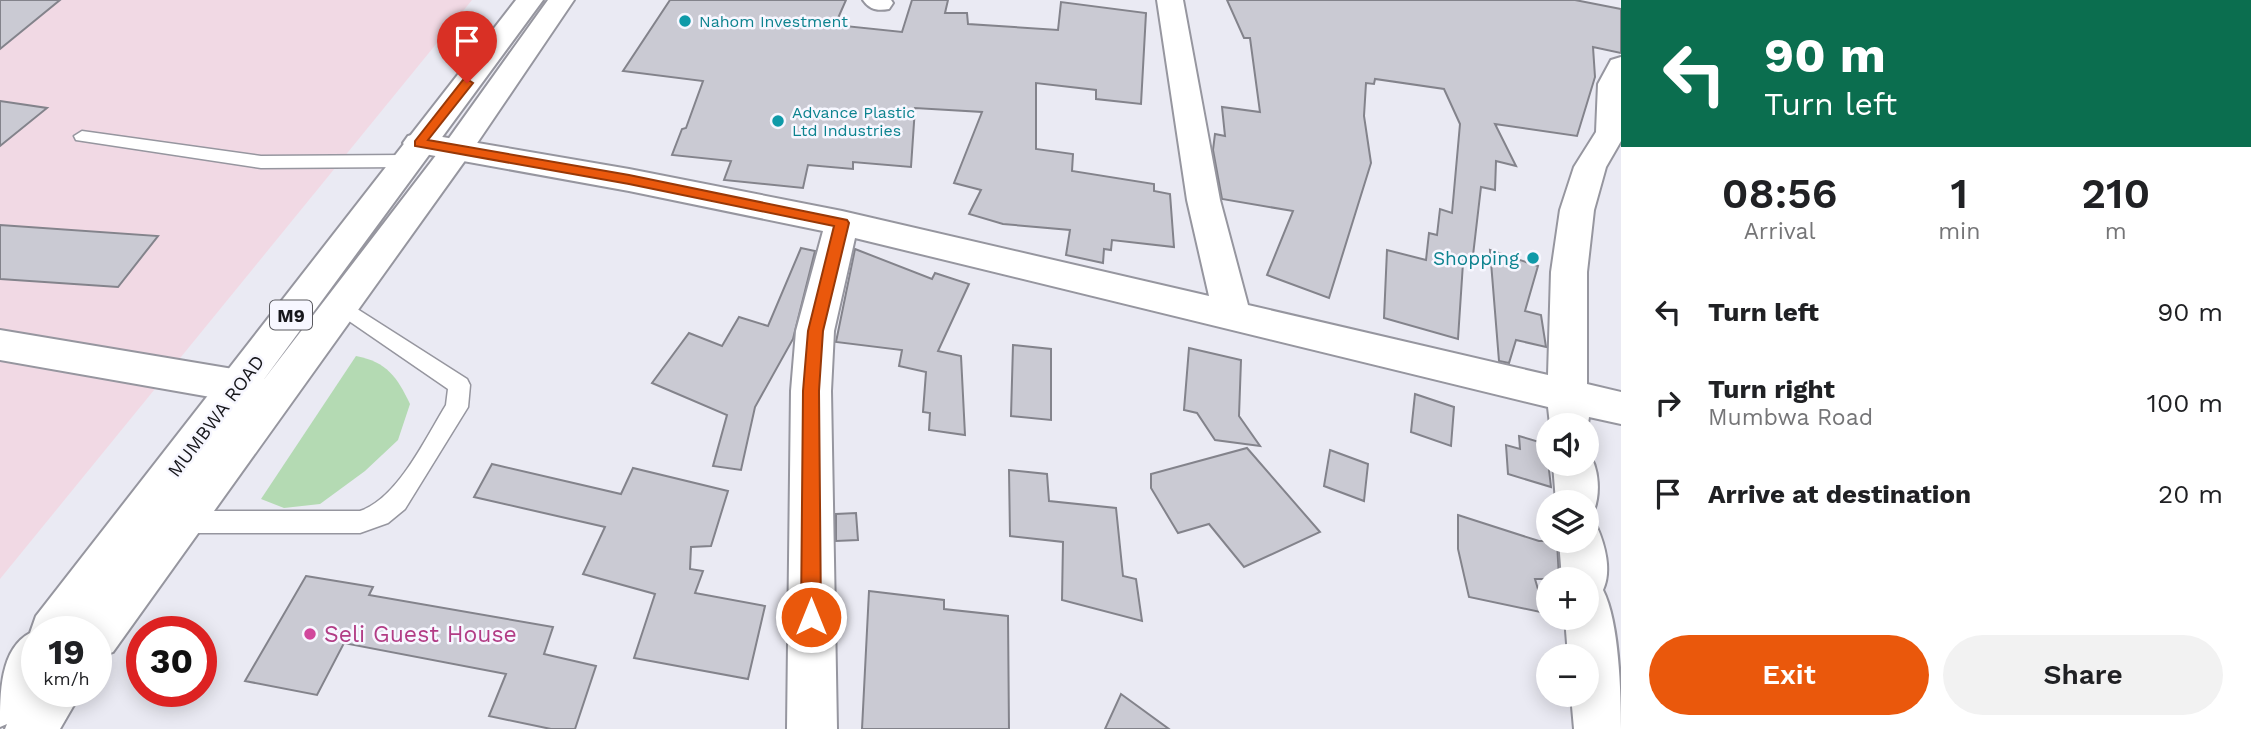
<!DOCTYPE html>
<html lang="en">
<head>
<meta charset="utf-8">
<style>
  :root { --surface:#fff; --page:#f2f2f2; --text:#202124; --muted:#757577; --accent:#ea580c }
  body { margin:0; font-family:"Work Sans",sans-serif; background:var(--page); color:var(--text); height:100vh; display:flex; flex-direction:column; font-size:26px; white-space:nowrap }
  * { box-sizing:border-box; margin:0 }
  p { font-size:23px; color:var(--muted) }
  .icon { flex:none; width:38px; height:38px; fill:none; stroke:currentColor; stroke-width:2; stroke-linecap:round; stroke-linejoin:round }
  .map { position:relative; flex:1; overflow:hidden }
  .drawer { display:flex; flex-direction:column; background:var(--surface); width:630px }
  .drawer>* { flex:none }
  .top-card { background:#0b6e4f; color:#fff; overflow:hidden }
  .tools { position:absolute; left:1536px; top:413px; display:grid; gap:14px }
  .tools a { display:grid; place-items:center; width:63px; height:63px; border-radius:50%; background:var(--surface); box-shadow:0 4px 18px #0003; font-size:35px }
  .speed { position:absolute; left:21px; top:616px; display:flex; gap:14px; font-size:35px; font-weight:700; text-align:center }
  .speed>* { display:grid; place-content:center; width:91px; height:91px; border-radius:50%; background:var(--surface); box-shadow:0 4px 18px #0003; line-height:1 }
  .speed small { font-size:18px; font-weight:400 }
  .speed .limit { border:10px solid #d22; background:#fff; color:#111 }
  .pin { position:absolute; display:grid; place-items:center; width:60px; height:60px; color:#fff; margin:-72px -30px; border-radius:50% 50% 50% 0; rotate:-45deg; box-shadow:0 0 7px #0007 }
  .pin .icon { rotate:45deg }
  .me { position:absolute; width:77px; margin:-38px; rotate:0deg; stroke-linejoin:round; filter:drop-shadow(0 0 5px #0008) }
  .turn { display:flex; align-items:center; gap:24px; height:147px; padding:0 28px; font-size:32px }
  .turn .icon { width:91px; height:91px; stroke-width:2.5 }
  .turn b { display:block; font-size:49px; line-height:60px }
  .eta { display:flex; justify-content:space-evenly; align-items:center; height:119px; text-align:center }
  .eta b { font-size:42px; font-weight:600; line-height:49px }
  .button { display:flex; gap:14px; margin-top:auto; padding:14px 28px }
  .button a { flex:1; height:80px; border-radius:42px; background:var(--accent); color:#fff; font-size:28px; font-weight:600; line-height:80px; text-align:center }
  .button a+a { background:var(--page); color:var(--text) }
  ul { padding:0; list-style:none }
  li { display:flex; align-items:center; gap:21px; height:91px; padding:0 28px }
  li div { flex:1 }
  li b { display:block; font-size:26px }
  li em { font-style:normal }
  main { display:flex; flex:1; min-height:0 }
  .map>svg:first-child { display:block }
  .industrial { fill:#f1d9e4 }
  .green { fill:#b4dab3 }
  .building { fill:#cacad3; stroke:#83838b; stroke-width:2 }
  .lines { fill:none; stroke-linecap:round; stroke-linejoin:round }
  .service-casing { stroke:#96969f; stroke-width:3 }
  .minor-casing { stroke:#96969f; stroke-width:4 }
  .primary-casing { stroke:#96969f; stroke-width:4 }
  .service { fill:#fff; fill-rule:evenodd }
  .minor { fill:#fff; fill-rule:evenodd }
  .primary { fill:#fff; fill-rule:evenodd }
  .route { fill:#ea580c; stroke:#983908; stroke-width:2 }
  .culture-dot { fill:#0f9aa8; stroke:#f7f7ff; stroke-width:2.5 }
  .hotel-dot { fill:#d1479c; stroke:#f7f7ff; stroke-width:2.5 }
  .labels { text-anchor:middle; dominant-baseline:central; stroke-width:5; stroke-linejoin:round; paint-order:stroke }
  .far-culture-label { font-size:16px; fill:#0d838f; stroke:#f7f7ff; text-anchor:start }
  .shield { fill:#f7f7ff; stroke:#5a5a5f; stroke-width:2 }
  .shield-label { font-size:18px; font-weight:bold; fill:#17171b }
  .culture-label { font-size:19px; fill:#0d838f; stroke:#f7f7ff; text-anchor:end }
  .street-label { font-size:19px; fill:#17171b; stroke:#f7f7ff }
  .near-hotel-label { font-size:23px; fill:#b23c85; stroke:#f7f7ff; text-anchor:start }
</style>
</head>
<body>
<main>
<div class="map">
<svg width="1621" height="729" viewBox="0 0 1621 729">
  <rect width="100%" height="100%" fill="#eaeaf3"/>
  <polygon class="industrial" points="0,0 472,0 0,579"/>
  <path class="green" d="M356,356C387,362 397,377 410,404L398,440L365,471L320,504L284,508L261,499Z"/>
  <g class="building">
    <polygon points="0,0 60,0 0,49"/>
    <polygon points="670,0 846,0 835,25 902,32 912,0 948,0 945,13 967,13 968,24 1058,30 1061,2 1146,13 1141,104 1096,99 1096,90 1036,83 1036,149 1073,154 1072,171 1154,184 1154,191 1170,194 1174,247 1112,240 1111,250 1104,249 1103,263 1066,255 1070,230 1003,224 969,214 981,190 954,183 982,112 915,108 911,167 853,162 853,169 808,165 803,188 724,180 731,161 672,155 682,129 686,128 703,81 623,71"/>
    <polygon points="1227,0 1575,0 1621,9 1621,53 1593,47 1595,77 1577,136 1495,124 1516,166 1496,161 1495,190 1481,187 1472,264 1463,263 1458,339 1384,318 1387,250 1426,260 1429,233 1437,235 1440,209 1452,213 1460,124 1444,89 1375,79 1374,84 1366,83 1364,116 1371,163 1329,298 1267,275 1293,211 1222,199 1213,150 1215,134 1225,136 1222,107 1260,112 1250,38 1244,38"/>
    <polygon points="0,101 47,108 0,146"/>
    <polygon points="0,225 158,236 118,287 0,279"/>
    <polygon points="801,248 815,251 793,339 755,407 741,470 713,466 727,415 652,383 689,333 722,346 739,317 768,326"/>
    <polygon points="855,249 932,279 935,273 969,284 938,351 961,356 965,435 929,430 930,413 923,412 926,372 899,366 902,350 836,342"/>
    <polygon points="1490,250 1538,266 1525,311 1541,315 1546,347 1516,340 1509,363 1499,361"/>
    <polygon points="1013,345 1051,349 1051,420 1011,416"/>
    <polygon points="1189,348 1241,360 1239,416 1260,446 1215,440 1197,413 1184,410"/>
    <polygon points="1415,394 1454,407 1451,446 1411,432"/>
    <polygon points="1519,436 1546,444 1551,487 1508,474 1506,445 1520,449"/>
    <polygon points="1247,448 1320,532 1244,567 1209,524 1178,533 1151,488 1151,474"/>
    <polygon points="1330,450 1368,464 1364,501 1324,486"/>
    <polygon points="492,464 621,494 633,468 728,491 711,546 691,547 690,569 703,571 695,593 765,606 748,679 634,658 655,594 583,574 605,527 474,497"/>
    <polygon points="1009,470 1047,474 1049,501 1116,508 1123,576 1136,579 1142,621 1062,600 1063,542 1010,536"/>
    <polygon points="856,513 858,540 836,541 836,514"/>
    <polygon points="1458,515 1539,541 1557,541 1559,579 1535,579 1545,613 1469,597 1458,549"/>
    <polygon points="306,576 373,587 369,595 553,627 544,654 596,666 575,729 551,729 489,716 506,674 344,643 317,695 245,681"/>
    <polygon points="869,591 944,600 944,609 1008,616 1009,729 862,729"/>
    <polygon points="1121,694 1169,729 1105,729"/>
  </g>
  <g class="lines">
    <defs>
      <g id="service">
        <polygon points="82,131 261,156 405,155 414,161 405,167 261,168 76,140 74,136"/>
        <path d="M340,298L467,379L470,385L468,407L405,509L388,523L360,533H178L170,530L166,522L170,514L178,511H360C398,498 425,439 446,405L448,389L333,310L330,305L333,300Z"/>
      </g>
      <g id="minor">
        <path d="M863,0H891L893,3L889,9C878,11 870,10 863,0Z"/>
        <polygon points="1157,0 1183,0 1220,200 1248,305 1548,375 1551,272 1560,210 1574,167 1596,132 1598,84 1611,60 1621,57 1621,141 1606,167 1594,210 1587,272 1587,384 1621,392 1621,424 1589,417 1587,431 1587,425 1550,425 1548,407 855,238 834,331 831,391 837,729 787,729 791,391 796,331 823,231 629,191 419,153 408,150 403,143 408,136 419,133 629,169 842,211 1209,296 1187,200"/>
        <polygon points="0,330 239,370 253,375 259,386 253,397 239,402 0,360"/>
        <path d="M1587,451C1600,467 1601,497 1592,515L1587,517V502H1556L1553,464H1587Z"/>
        <path d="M1587,523L1597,527C1605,545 1612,571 1603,590C1619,621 1621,693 1621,729H1574L1571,695H1587V656H1568L1565,618H1587V579H1562L1559,541H1587Z"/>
      </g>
      <path id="primary" d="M516,0H543L262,382L447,141L548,0H574L469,155L113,652L96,659V632H37V691H82L60,729H5L7,724L0,727C0,693 0,649 30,633L36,616Z"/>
    </defs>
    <use href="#service" class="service-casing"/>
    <use href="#minor" class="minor-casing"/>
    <use href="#primary" class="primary-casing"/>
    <use href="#service" class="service"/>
    <use href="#minor" class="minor"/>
    <use href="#primary" class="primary"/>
  </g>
  <polygon class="route" points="467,79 473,83 428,140 629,175 847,220 849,223 823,331 819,391 821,617 818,624 811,626 804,624 801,617 803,391 808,331 834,226 629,184 415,146 415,141 463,80"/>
  <g class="culture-dot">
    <circle cx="685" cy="21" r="7"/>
    <circle cx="778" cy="121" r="7"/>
    <circle cx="1533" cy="258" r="7"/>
  </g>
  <circle class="hotel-dot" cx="310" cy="634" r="7"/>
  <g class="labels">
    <g class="far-culture-label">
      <text x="699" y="21">Nahom Investment</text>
      <text x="792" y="112">Advance Plastic<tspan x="792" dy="18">Ltd Industries</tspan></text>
    </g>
    <rect class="shield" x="270" y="300.5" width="42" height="29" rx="5"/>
    <g class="shield-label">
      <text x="291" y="315">M9</text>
    </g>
    <g class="culture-label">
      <text x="1519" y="258">Shopping</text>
    </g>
    <g class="street-label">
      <text transform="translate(216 416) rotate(-53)">MUMBWA ROAD</text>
    </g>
    <g class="near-hotel-label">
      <text x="324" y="634">Seli Guest House</text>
    </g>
  </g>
</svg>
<div class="tools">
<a><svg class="icon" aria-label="sound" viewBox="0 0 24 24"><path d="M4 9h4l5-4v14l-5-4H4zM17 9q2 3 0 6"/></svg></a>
<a><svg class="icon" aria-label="layers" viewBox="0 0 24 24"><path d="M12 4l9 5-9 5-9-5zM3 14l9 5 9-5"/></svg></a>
<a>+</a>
<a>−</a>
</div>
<div class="speed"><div>19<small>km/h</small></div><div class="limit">30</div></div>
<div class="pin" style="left:467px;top:83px;background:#d93025"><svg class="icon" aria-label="arrive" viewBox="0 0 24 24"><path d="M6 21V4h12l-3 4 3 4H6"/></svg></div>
<svg class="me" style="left:811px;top:617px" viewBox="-20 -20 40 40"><circle r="17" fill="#ea580c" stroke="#fff" stroke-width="3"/><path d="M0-11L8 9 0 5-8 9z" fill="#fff"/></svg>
</div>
<section class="drawer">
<div class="top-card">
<div class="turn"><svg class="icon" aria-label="left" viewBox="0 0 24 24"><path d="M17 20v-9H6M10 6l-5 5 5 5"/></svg><div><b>90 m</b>Turn left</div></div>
</div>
<div class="eta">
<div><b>08:56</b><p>Arrival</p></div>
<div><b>1</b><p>min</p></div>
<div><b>210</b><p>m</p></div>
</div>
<ul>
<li><svg class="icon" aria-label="left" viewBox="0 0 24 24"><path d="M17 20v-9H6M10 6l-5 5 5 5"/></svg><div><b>Turn left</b></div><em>90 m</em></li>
<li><svg class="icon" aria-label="right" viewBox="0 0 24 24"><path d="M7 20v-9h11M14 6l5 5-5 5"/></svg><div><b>Turn right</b><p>Mumbwa Road</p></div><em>100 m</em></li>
<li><svg class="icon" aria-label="arrive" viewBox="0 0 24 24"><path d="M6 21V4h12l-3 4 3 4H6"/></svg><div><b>Arrive at destination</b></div><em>20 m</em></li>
</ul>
<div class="button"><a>Exit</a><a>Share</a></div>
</section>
</main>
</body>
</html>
